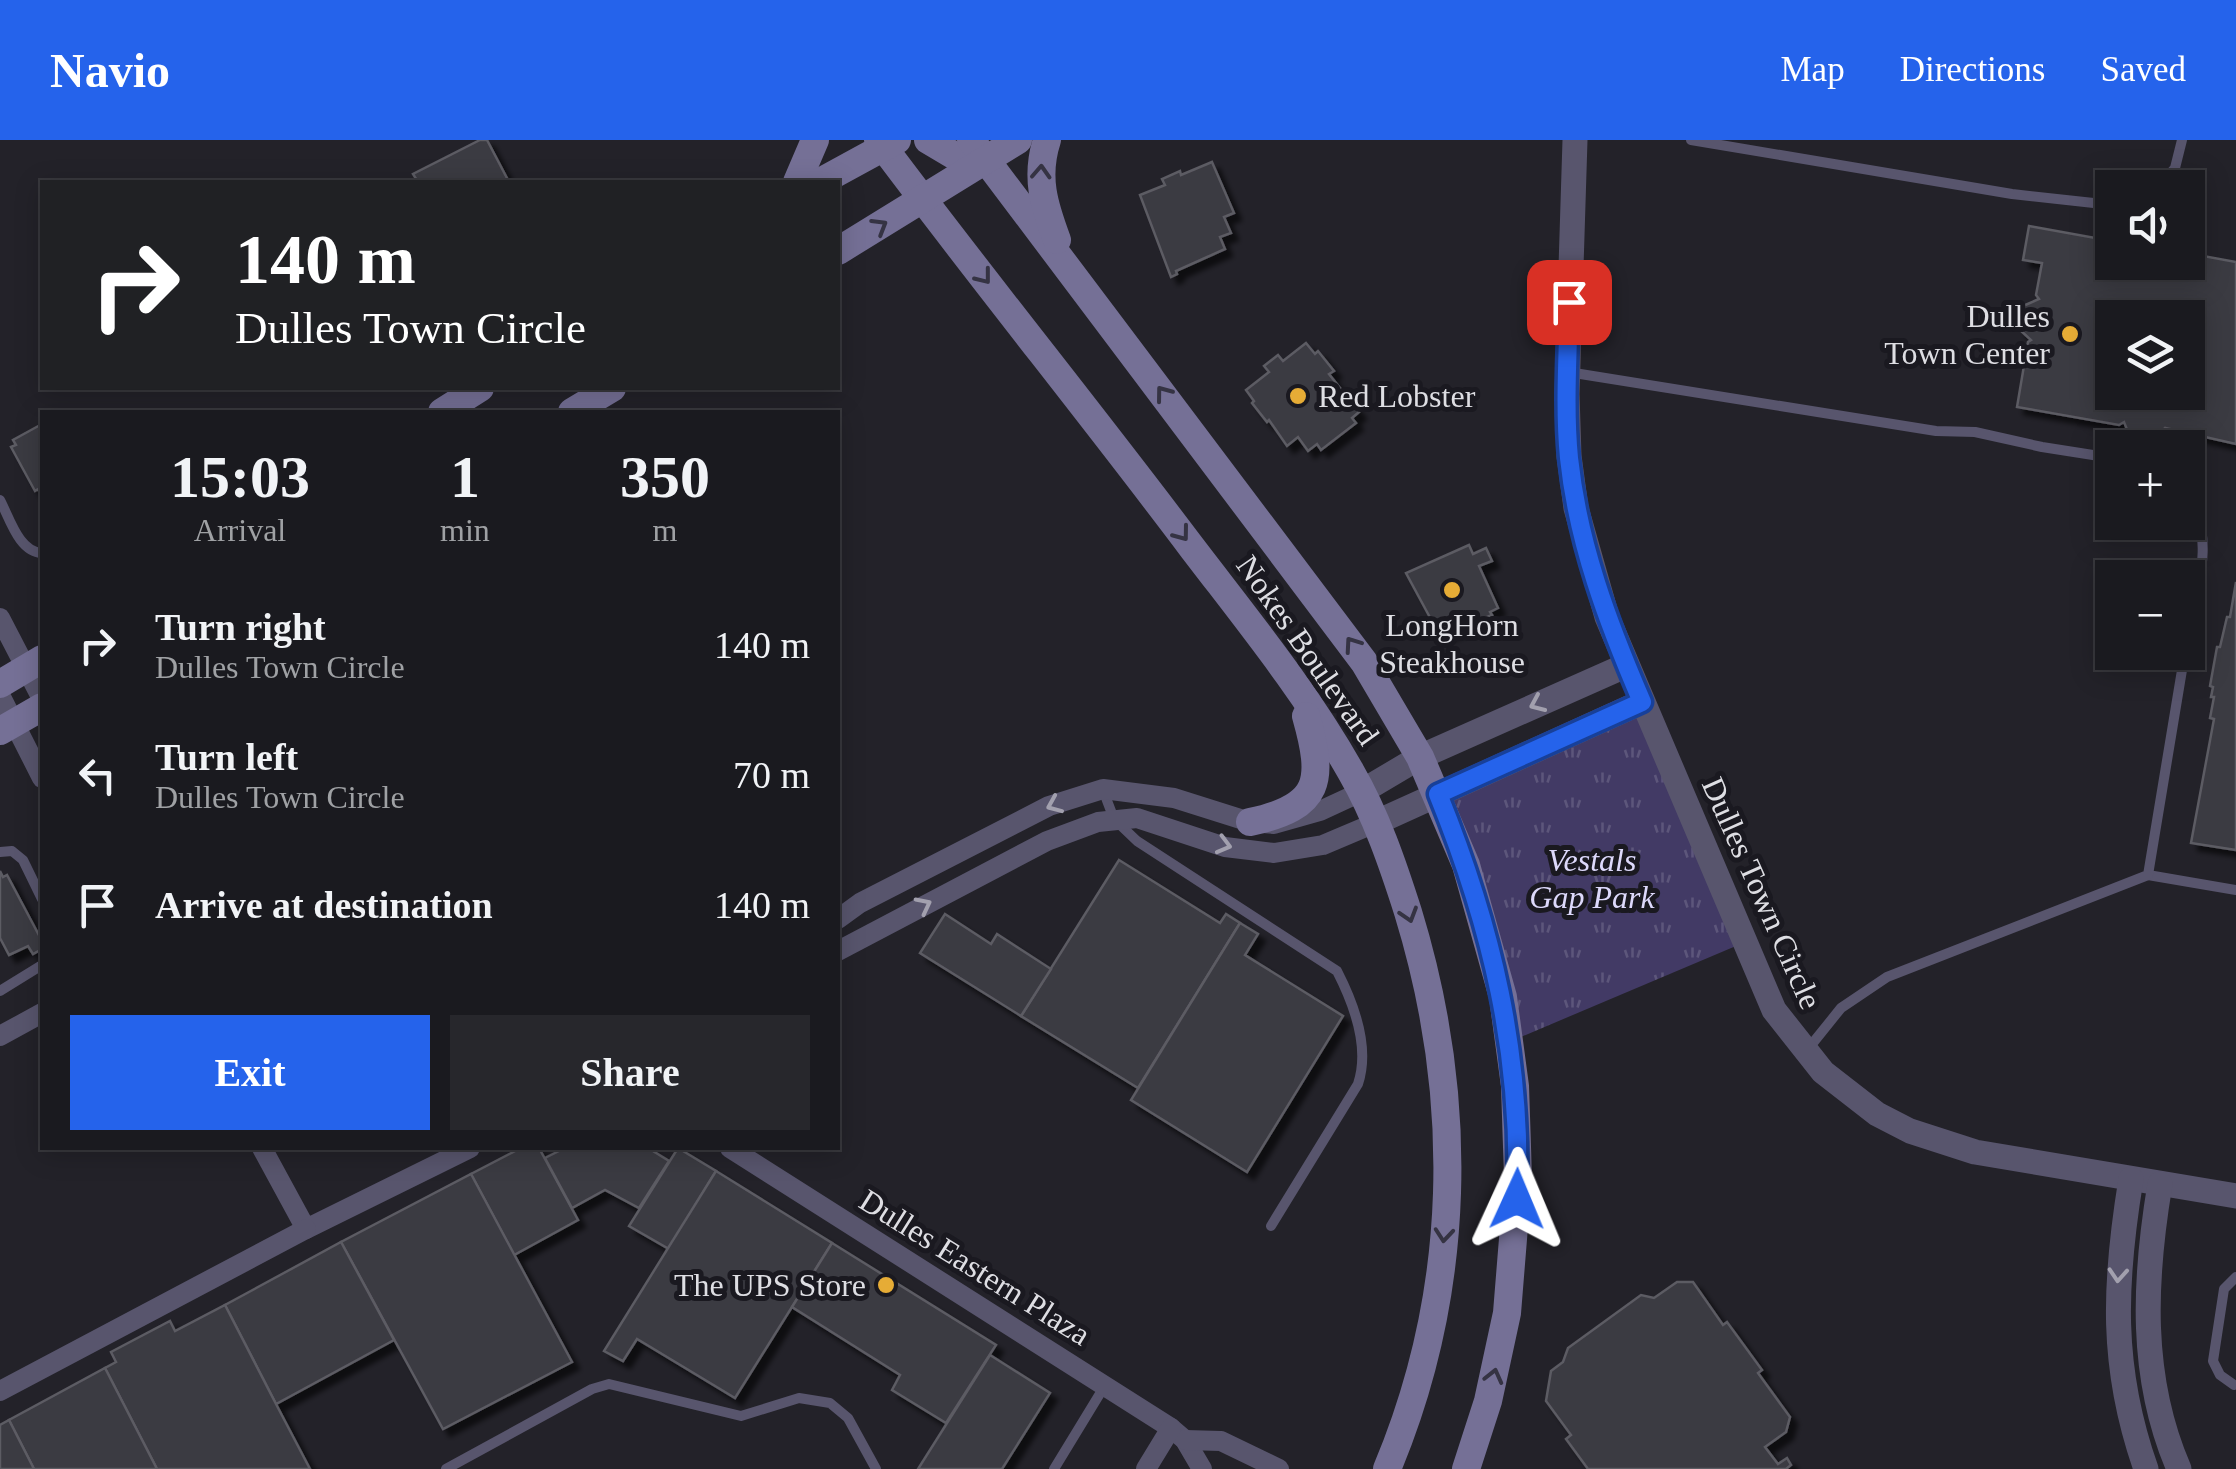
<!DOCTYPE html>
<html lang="en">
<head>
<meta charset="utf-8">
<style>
  :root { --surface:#1a1a1f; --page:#27272c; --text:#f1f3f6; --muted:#9fa1a4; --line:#38383d; --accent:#2563eb }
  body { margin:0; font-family:Georgia,serif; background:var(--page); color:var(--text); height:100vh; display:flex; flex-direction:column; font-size:38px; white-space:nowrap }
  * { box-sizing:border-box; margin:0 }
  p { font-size:32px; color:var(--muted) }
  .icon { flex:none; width:55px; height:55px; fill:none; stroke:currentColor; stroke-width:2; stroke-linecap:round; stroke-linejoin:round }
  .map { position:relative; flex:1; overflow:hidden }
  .panel { position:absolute; left:40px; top:270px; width:800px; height:740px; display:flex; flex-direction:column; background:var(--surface); border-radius:0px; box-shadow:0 5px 25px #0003,0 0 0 2px var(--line) }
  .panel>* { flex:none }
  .top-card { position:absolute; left:40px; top:40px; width:800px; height:210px; border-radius:0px; box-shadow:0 5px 25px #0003,0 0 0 2px var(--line); background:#202124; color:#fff; overflow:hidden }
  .buttons { position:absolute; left:2095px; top:30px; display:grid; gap:20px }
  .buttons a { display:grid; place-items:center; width:110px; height:110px; border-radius:0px; background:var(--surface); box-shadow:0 5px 25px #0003,0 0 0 2px var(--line); font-size:50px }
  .pin { position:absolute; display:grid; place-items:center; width:85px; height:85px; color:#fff; margin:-42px; border-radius:20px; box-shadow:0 5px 15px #0006 }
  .me { position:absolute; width:110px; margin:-55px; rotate:1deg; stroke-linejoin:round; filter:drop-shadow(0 0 8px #0008) }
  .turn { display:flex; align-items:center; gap:35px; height:210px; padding:0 30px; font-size:45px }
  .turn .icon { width:130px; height:130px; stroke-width:2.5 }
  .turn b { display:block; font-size:70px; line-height:85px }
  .eta { display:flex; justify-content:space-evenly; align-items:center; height:170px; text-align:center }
  .eta b { font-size:60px; font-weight:600; line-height:70px }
  .cta { display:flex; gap:20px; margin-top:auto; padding:20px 30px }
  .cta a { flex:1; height:115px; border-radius:0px; background:var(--accent); color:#fff; font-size:40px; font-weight:600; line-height:115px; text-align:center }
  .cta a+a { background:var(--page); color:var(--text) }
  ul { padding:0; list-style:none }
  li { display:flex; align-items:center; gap:30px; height:130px; padding:0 30px }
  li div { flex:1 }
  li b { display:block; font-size:38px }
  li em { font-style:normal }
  header { display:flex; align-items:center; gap:60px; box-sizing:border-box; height:140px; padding:0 50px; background:var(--accent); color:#fff }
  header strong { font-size:48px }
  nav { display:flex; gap:55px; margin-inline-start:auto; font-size:35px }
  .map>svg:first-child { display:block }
  .park { fill:url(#park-tufts) }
  .building { fill:#3b3a42; stroke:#5c5b63; stroke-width:2.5; fill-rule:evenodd; filter:url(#shadow) }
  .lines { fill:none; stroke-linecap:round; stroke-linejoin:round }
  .service { stroke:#58556d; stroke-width:10 }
  .minor { stroke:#58556d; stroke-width:20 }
  .tertiary { stroke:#58556d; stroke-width:25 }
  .secondary { stroke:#757096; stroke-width:28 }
  .oneway { stroke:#353343 }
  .oneway2 { stroke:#a2a0ae }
  .route-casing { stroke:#184099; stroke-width:25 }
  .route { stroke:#2563eb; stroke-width:18 }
  .poi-dot { fill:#e6ac36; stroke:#1a1920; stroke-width:4 }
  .labels { text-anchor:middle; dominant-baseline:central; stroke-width:10; stroke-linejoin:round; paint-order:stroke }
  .poi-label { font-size:32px; fill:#dedee3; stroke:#1a1920; text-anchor:end }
  .street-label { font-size:32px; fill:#dedee3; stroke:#1a1920 }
  .park-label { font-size:32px; font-style:italic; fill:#ddd9fb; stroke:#1a1920 }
</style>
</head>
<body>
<header>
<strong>Navio</strong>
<nav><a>Map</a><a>Directions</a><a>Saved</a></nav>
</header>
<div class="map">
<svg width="2236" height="1329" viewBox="0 0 2236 1329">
  <defs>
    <pattern id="park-tufts" width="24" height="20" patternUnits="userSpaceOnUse" patternTransform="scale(2.5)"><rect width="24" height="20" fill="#423a65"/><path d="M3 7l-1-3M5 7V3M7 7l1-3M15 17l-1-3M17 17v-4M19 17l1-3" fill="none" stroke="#5d567b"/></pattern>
    <filter id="shadow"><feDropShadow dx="7" dy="7" stdDeviation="2.5" flood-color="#0009"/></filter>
  </defs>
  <rect width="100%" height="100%" fill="#232229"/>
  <polygon class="park" points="1642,562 1743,803 1509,902 1438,654"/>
  <g class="building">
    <polygon points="480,0 487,0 509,42 418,42 413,34"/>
    <polygon points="1212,22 1234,73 1224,77 1231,93 1220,97 1225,109 1176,131 1177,134 1171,137 1140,55 1165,45 1162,39 1180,31 1181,35"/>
    <path d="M2029,86L2112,101V122H2188V103L2194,118L2198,115L2236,122V304L2165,288L2153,301L2130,297L2124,282L2119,285L2017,267L2028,202L2031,200L2019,189L2023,166L2039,159L2036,155L2042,123L2023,120ZM2112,178H2188V252H2112Z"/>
    <polygon points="1306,203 1315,214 1318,211 1334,231 1329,234 1359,272 1352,278 1356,283 1321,310 1317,304 1308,311 1298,297 1287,306 1269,280 1267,282 1252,263 1254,261 1246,250 1269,232 1264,226 1278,215 1283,221"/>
    <polygon points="42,284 42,358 38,349 35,351 11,307 16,305 13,300"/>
    <polygon points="1469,405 1473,414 1486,408 1492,421 1479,426 1498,468 1490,472 1492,475 1440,496 1406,433"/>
    <polygon points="2236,442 2236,710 2191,703 2214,579 2210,578 2214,557 2211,557 2213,547 2210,546 2217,507 2220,507 2227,477 2230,477"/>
    <polygon points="1119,720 1220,783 1226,774 1240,783 1138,948 1021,876"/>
    <polygon points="0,731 3,737 7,735 42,801 42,809 33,814 28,806 9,815 0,798"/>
    <polygon points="945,774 991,804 997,794 1051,829 1021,876 920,813"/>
    <polygon points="1240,783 1258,794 1245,815 1343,876 1247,1032 1131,960"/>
    <polygon points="521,1008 539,1008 578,1080 514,1115 471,1034"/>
    <polygon points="565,1008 648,1008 669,1021 639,1068 605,1050 572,1068 545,1018"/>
    <polygon points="678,1008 716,1031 669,1109 629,1086"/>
    <polygon points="716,1031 832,1103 735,1258 637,1199 623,1221 604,1211"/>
    <polygon points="471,1034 572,1222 443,1289 341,1102"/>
    <polygon points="341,1102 394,1200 276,1264 225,1165"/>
    <polygon points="832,1103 996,1205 946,1283 892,1250 900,1235 792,1167"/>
    <polygon points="1677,1142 1693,1142 1723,1185 1727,1182 1762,1230 1758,1233 1790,1277 1786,1292 1765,1307 1778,1324 1787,1318 1791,1325 1786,1329 1588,1329 1566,1299 1571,1295 1546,1261 1551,1231 1563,1222 1568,1208 1641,1155 1654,1158"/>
    <polygon points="225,1165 276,1264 310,1329 157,1329 105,1228 116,1222 111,1212 170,1181 175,1191"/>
    <polygon points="990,1215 1050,1253 1002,1329 918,1329"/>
    <polygon points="105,1228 157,1329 34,1329 9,1280"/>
    <polygon points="9,1280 34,1329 0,1329 0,1285"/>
  </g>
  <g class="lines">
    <g class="service">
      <polyline points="1691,0 2012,54 2112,65"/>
      <polyline points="2157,48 2175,28 2182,0"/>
      <polyline points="1568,232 1936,291 1975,292 2042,307 2112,318"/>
      <path d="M2188,354C2216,397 2197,451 2188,498"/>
      <path d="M0,360C10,379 19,412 42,413"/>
      <path d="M1103,650L1114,679L1137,701L1337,831C1354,864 1370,908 1358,944L1271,1086"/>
      <polyline points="0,712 12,711 23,720 42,759"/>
      <polyline points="2148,735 2236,750"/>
      <polyline points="0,851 42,825"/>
      <polyline points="1808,909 1841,868 1887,837 2148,735 2185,512"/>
      <polyline points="2234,1245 2220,1235 2213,1221 2224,1149 2236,1137"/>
      <polyline points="446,1329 592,1249 609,1244 741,1276 799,1258 830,1263 848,1278 876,1329"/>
      <polyline points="1054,1329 1104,1247"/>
    </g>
    <g class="minor">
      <polyline points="0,478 42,559"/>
      <polyline points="0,555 42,638"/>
      <polyline points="838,779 860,763 1049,666 1103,649 1174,658 1250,682 1274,684 1320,671 1361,652"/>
      <polyline points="838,811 1047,701 1098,682 1137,678 1225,707 1274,713 1323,705 1375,683"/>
      <polyline points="0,896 42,873"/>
      <polyline points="262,1008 306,1089 470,1008"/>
      <polyline points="730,1008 1171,1288 1185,1300 1202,1329"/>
      <polyline points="0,1251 306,1089"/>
      <polyline points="1185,1300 1221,1301 1279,1329"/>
      <polyline points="1146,1329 1171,1288"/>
    </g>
    <g class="tertiary">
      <polyline points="1575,0 1567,254 1569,316 1576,368 1607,477 1774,870 1823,932 1877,974 1910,991 1975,1012 2236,1056"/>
      <polyline points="1361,652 1420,617 1627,525"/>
      <polyline points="1375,683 1642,562"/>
      <path d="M2131,1039C2114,1143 2110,1227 2146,1329"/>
      <path d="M2160,1044C2144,1140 2139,1237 2179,1329"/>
    </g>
    <g class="secondary">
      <path d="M878,0C981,138 1090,272 1193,409C1248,481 1306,552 1351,632C1376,675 1393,725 1408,772C1465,958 1462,1150 1387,1329"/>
      <polyline points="928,0 960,19 986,21"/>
      <polyline points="971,0 1364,522 1420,617 1466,725 1503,857 1515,946 1518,1037 1507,1173 1488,1261 1466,1329"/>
      <path d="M1047,0C1035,37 1044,65 1057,100"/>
      <polyline points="797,42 815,0"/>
      <polyline points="820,42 897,0"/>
      <polyline points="838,111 1018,0"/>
      <polyline points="442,272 480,248"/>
      <polyline points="572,272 612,248"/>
      <polyline points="0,544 42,519"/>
      <polyline points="0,591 42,567"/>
      <path d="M1250,682C1322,667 1324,640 1306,576"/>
    </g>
  </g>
  <defs><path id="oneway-chevron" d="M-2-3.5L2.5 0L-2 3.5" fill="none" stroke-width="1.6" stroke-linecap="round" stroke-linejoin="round" transform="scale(2.5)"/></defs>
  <g class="oneway">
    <use href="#oneway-chevron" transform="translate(1041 32) rotate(-87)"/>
    <use href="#oneway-chevron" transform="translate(880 86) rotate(-31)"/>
    <use href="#oneway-chevron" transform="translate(984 137) rotate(52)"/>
    <use href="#oneway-chevron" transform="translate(1163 253) rotate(-127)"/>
    <use href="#oneway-chevron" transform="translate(1182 394) rotate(53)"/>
    <use href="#oneway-chevron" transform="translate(1352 504) rotate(-125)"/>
    <use href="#oneway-chevron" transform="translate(1409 775) rotate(73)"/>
    <use href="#oneway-chevron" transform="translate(1444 1095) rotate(95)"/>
    <use href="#oneway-chevron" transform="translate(1494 1236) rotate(-76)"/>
  </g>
  <g class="oneway2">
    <use href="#oneway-chevron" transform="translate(1537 564) rotate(156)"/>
    <use href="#oneway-chevron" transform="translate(1054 665) rotate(157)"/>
    <use href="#oneway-chevron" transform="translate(1224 705) rotate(15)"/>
    <use href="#oneway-chevron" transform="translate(924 765) rotate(-27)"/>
    <use href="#oneway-chevron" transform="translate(2118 1135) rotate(94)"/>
  </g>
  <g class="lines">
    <defs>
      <path id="route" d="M1517,1059C1522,914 1492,787 1438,654L1642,562C1608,483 1578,404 1569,318C1564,266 1568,214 1569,162"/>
    </defs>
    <use href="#route" class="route-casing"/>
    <use href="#route" class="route"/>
  </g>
  <g class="poi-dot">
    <circle cx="2070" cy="194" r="10"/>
    <circle cx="1298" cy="256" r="10"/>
    <circle cx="1452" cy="450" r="10"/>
    <circle cx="886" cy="1145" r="10"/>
  </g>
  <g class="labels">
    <g class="poi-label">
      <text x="2050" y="176">Dulles<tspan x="2050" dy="37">Town Center</tspan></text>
      <text x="1318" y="256" text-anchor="start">Red Lobster</text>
      <text x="1452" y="485" text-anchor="middle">LongHorn<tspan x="1452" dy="37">Steakhouse</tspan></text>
      <text x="866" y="1145">The UPS Store</text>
    </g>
    <g class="street-label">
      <text transform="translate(1308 510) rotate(55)">Nokes Boulevard</text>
      <text transform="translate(1762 753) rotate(66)">Dulles Town Circle</text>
      <text transform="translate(975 1127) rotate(32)">Dulles Eastern Plaza</text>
    </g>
    <g class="park-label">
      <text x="1592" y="720">Vestals<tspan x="1592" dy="37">Gap Park</tspan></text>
    </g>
  </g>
</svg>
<div class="buttons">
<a><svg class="icon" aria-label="sound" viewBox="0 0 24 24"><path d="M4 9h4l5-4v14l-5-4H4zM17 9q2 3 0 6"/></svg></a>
<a><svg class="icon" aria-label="layers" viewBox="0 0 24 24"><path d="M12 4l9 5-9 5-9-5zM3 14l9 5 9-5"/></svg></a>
<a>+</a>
<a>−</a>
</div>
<div class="pin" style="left:1569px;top:162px;background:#d93025"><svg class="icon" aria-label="arrive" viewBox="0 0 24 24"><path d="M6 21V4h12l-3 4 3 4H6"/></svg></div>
<svg class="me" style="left:1517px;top:1059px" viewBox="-20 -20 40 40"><path d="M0-17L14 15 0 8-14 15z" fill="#2563eb" stroke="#fff" stroke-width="4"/></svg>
<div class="top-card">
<div class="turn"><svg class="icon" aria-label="right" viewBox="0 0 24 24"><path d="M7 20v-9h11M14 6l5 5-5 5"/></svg><div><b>140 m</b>Dulles Town Circle</div></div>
</div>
<section class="panel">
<div class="eta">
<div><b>15:03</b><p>Arrival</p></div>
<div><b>1</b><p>min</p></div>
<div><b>350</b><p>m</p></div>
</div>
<ul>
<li><svg class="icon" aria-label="right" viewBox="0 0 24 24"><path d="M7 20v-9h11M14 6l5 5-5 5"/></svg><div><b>Turn right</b><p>Dulles Town Circle</p></div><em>140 m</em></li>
<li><svg class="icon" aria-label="left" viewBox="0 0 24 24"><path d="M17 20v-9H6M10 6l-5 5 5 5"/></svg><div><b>Turn left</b><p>Dulles Town Circle</p></div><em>70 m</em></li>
<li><svg class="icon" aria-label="arrive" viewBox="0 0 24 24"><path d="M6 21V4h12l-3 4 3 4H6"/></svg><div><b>Arrive at destination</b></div><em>140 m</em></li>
</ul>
<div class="cta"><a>Exit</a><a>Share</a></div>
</section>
</div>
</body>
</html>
